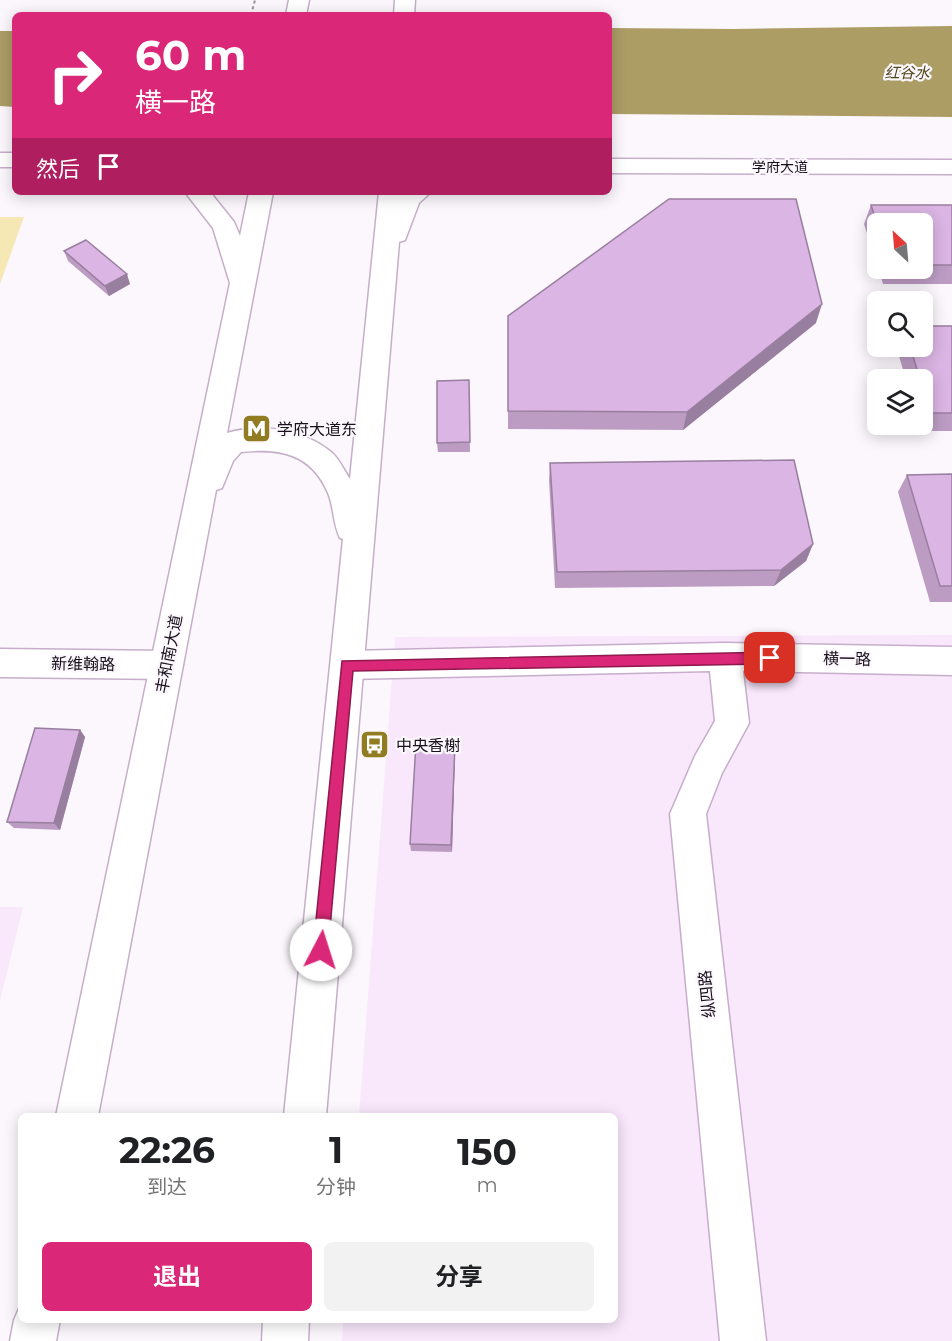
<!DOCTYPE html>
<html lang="zh">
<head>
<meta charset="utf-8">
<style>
  :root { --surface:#fff; --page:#f2f2f2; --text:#202124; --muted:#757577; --accent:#db2777 }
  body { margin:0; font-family:Montserrat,"Noto Sans SC",sans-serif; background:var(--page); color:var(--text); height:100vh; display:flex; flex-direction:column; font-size:22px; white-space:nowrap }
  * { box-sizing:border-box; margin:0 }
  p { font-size:20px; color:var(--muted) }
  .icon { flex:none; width:33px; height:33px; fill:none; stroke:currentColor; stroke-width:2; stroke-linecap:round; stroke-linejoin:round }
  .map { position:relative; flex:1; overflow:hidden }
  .side { position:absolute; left:18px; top:1113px; width:600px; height:210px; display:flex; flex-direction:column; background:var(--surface); border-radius:9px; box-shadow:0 3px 15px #0003 }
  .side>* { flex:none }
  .guide { position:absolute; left:12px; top:12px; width:600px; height:183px; border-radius:9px; box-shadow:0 3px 15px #0003; background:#db2777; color:#fff; overflow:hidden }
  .needle { width:39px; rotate:334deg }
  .buttons { position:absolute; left:867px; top:213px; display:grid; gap:12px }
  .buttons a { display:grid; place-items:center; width:66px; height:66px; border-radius:9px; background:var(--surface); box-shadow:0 3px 15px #0003; font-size:30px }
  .pin { position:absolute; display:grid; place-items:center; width:51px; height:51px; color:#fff; margin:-26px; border-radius:12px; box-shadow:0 3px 9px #0006 }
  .me { position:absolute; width:66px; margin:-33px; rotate:5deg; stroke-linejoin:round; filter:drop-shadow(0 0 4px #0008) }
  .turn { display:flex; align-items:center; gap:21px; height:126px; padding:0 24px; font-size:27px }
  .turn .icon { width:78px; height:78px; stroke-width:2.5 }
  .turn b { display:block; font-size:42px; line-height:51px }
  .then { display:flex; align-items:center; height:57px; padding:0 24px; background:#0003; gap:12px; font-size:22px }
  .eta { display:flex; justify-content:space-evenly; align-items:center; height:102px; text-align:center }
  .eta b { font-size:36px; font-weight:700; line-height:42px }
  .cta { display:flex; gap:12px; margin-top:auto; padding:12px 24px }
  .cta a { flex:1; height:69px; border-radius:9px; background:var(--accent); color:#fff; font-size:24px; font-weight:700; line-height:69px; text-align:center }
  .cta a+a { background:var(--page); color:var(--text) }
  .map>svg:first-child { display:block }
  .built { fill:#f9e7fc }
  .green { fill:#f6e8b5 }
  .water { fill:#ac9d65 }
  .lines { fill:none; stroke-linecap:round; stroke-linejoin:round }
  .minor-casing { stroke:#c6aeca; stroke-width:3 }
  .major-casing { stroke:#c6aeca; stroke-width:3 }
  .path { stroke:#9a939b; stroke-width:2; stroke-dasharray:3 3; stroke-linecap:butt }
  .minor { fill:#fff; fill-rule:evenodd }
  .major { fill:#fff; fill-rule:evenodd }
  .wall { fill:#bc9cc3 }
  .shaded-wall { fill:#997f9f }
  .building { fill:#dbb5e3; stroke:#997f9f; stroke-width:1.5 }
  .route { fill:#db2777; stroke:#8e194d; stroke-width:1.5 }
  .labels { text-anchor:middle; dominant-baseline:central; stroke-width:4.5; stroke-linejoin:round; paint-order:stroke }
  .far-street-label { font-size:14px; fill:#18101a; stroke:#fcf7fd }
  .far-water-label { font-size:15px; font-style:italic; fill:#504418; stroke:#fcf7fd }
  .poi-label { font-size:16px; fill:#18101a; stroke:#fcf7fd; text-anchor:start }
  .street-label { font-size:16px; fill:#18101a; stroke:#fcf7fd }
</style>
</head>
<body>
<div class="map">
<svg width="952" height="1341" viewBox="0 0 952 1341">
  <rect width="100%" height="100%" fill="#fcf7fd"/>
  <g class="built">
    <polygon points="952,635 952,1341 342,1341 343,1320 615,1320 615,1116 359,1116 395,637"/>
    <polygon points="0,907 23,907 0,1001"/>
  </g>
  <polygon class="green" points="0,217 24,217 0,284"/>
  <g class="water">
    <polygon points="952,26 952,117 609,114 609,28 734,29"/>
    <polygon points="0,31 15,31 15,107 0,106"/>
  </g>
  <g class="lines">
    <defs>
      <g id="minor">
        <polygon points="725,643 952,647 952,675 743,671 749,723 722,773 706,814 766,1341 720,1341 670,814 695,756 715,721 710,671 347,679 335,675 331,665 335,655 347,651"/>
        <polygon points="0,649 167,651 179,655 183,665 179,675 167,679 0,677"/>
      </g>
      <g id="major">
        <polygon points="289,0 309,0 306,15 286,15"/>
        <polygon points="395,0 415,0 414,15 394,15"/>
        <rect x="0" y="153" width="15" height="14"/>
        <polygon points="609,159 952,160 952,174 609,173"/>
        <path d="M185,192H210L234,222L240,236L249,192H273L227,433C261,423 303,429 331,452C339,458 344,471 350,479L379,192H431L419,203L405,240L399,242L326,1116H284L343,539L340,538C333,524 334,507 328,493C311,453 279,448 241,452L233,461L222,488L216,490L98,1116H56L230,283L213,228Z"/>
        <polygon points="21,1304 21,1320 60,1320 56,1341 10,1341 14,1320"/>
        <polygon points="263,1320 309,1320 308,1341 262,1341"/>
      </g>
    </defs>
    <use href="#minor" class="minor-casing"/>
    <use href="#major" class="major-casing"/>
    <polyline class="path" points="251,15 255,0"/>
    <use href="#minor" class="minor"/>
    <use href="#major" class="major"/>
  </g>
  <g class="wall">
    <polygon points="871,205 952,205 952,284 883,284 878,268 922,268 922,224 878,224 878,267 864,224"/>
    <polygon points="64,251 130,284 109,296 68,261"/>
    <polygon points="508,316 816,323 683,430 508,429"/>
    <polygon points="952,326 952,431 922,431 920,424 922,424 922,380 906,380 896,346 922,346"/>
    <polygon points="469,380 470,452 438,452 437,443"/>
    <polygon points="550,463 813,544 806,561 774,586 555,588 549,480"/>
    <polygon points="952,474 952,602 930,602 898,492 907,475"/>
    <polygon points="80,730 85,737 60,830 14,828 7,822"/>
    <polygon points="455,751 452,852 411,851 410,844"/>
  </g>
  <g class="shaded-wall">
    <polygon points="127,274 130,284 109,296 105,286"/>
    <polygon points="822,304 816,323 683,430 687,412"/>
    <polygon points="813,544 806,561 774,586 781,570"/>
    <polygon points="80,730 85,737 60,830 54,823"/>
    <polygon points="455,744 455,751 452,852 451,845"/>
  </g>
  <g class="building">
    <polygon points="669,199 796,199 822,304 687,412 508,411 508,316"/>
    <polygon points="871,205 952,205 952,265 922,265 922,224 878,224 878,226"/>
    <polygon points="86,240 127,274 105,286 64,251"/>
    <polygon points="922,326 952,326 952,413 931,413 922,386 922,380 920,380 910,346 922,346"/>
    <polygon points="469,380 470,442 437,443 437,381"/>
    <polygon points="794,460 813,544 781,570 557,572 550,463"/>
    <polygon points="952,474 952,586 940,586 907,475"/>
    <polygon points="35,728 80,730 54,823 7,822"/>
    <polygon points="416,743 455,744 451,845 410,844"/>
  </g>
  <polygon class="route" points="770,652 775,654 777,658 775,662 770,664 353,671 328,950 326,956 321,958 315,956 313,950 342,661"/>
  <defs>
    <symbol id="metro-square" viewBox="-11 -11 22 22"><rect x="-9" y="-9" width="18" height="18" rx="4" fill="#927c22" stroke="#fcf7fd"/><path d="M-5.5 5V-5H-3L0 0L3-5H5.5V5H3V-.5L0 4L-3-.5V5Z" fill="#fff"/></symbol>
    <symbol id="bus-square" viewBox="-11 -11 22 22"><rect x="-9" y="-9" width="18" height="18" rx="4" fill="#927c22" stroke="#fcf7fd"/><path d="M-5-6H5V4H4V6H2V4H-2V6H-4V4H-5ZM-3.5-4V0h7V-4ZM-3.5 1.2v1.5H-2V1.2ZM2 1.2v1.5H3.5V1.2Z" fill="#fff"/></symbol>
  </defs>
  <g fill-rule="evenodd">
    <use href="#metro-square" x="240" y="412" width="33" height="33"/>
    <use href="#bus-square" x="358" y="728" width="33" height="33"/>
  </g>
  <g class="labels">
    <g class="far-street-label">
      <text x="780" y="167">学府大道</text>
    </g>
    <g class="far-water-label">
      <text x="907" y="72">红谷水</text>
    </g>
    <g class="poi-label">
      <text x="277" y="429">学府大道东</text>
      <text x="396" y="745">中央香榭</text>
    </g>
    <g class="street-label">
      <text transform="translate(169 654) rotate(-79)">丰和南大道</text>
      <text transform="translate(847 659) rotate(1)">横一路</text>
      <text transform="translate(83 664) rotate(1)">新维翰路</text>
      <text transform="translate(707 994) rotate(-96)">纵四路</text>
    </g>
  </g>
</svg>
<div class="buttons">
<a><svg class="needle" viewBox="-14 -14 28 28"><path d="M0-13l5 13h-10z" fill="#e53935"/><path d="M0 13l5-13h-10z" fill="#757577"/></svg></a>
<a><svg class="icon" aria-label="search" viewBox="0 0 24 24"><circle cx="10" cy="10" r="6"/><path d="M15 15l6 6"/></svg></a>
<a><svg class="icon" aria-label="layers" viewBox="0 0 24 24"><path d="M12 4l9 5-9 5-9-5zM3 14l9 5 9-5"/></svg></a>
</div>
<div class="pin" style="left:770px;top:658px;background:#d93025"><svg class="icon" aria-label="arrive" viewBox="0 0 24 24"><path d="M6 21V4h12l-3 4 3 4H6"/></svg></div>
<svg class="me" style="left:321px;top:950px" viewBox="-20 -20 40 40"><circle r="19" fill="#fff"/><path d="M0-13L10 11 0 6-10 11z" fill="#db2777"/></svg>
<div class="guide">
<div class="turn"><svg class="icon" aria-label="right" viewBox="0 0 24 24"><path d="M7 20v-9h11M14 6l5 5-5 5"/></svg><div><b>60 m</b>横一路</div></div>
<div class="then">然后<svg class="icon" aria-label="arrive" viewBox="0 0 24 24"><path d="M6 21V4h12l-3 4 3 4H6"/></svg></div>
</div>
<section class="side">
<div class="eta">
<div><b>22:26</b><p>到达</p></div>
<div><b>1</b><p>分钟</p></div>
<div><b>150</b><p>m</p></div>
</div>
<div class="cta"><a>退出</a><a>分享</a></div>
</section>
</div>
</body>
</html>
